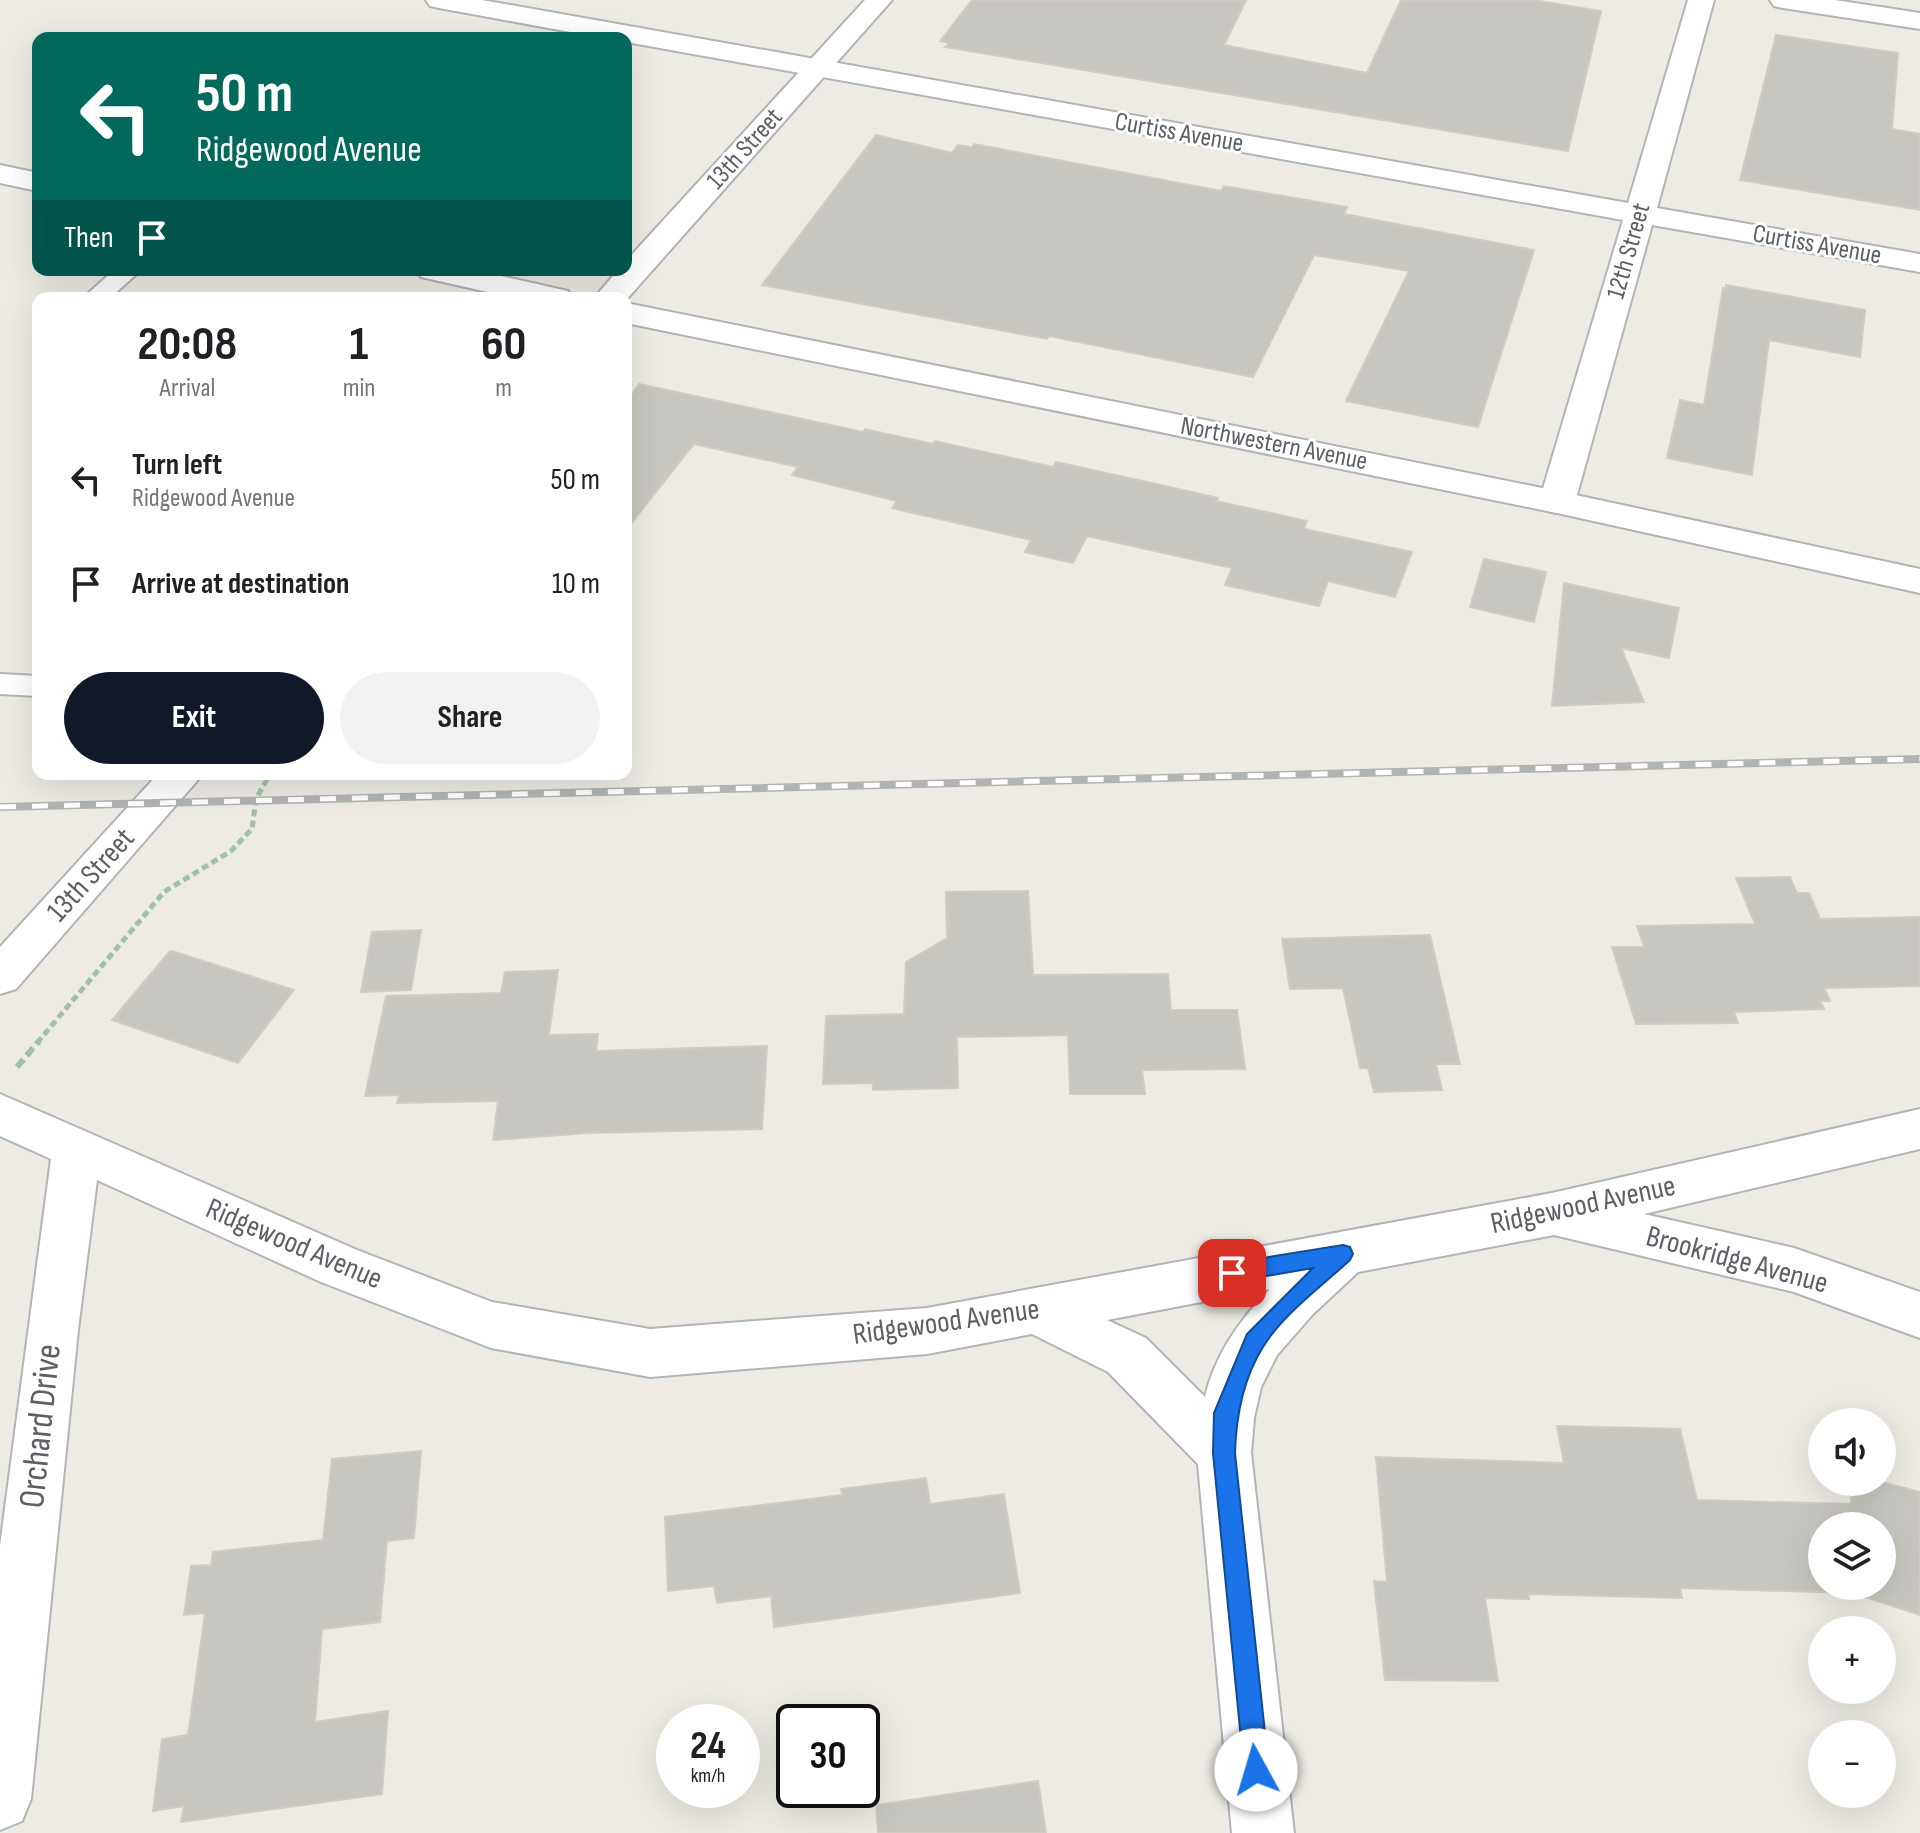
<!DOCTYPE html>
<html lang="en">
<head>
<meta charset="utf-8">
<style>
  :root { --surface:#fff; --page:#f2f2f2; --text:#202124; --muted:#757577; --accent:#111827 }
  body { margin:0; font-family:"Sofia Sans Condensed",sans-serif; background:var(--page); color:var(--text); height:100vh; display:flex; flex-direction:column; font-size:30px; white-space:nowrap }
  * { box-sizing:border-box; margin:0 }
  p { font-size:26px; color:var(--muted) }
  .icon { flex:none; width:44px; height:44px; fill:none; stroke:currentColor; stroke-width:2; stroke-linecap:round; stroke-linejoin:round }
  .map { position:relative; flex:1; overflow:hidden }
  .drawer { position:absolute; left:32px; top:292px; width:600px; height:488px; display:flex; flex-direction:column; background:var(--surface); border-radius:16px; box-shadow:0 8px 32px #0002 }
  .drawer>* { flex:none }
  .banner { position:absolute; left:32px; top:32px; width:600px; height:244px; border-radius:16px; box-shadow:0 8px 32px #0002; background:#00695c; color:#fff; overflow:hidden }
  .tools { position:absolute; left:1808px; top:1408px; display:grid; gap:16px }
  .tools a { display:grid; place-items:center; width:88px; height:88px; border-radius:50%; background:var(--surface); box-shadow:0 8px 32px #0002; font-size:40px }
  .speed { position:absolute; left:656px; top:1704px; display:flex; gap:16px; font-size:40px; font-weight:700; text-align:center }
  .speed>* { display:grid; place-content:center; width:104px; height:104px; border-radius:50%; background:var(--surface); box-shadow:0 8px 32px #0002; line-height:1 }
  .speed small { font-size:20px; font-weight:400 }
  .speed .limit { border:4px solid #111; border-radius:12px; background:#fff; color:#111 }
  .pin { position:absolute; display:grid; place-items:center; width:68px; height:68px; color:#fff; margin:-34px; border-radius:16px; box-shadow:0 4px 12px #0006 }
  .me { position:absolute; width:88px; margin:-44px; rotate:354deg; stroke-linejoin:round; filter:drop-shadow(0 0 6px #0008) }
  .turn { display:flex; align-items:center; gap:28px; height:168px; padding:0 32px; font-size:36px }
  .turn .icon { width:104px; height:104px; stroke-width:2.5 }
  .turn b { display:block; font-size:56px; line-height:68px }
  .then { display:flex; align-items:center; height:76px; padding:0 32px; background:#0003; gap:16px; font-size:30px }
  .eta { display:flex; justify-content:space-evenly; align-items:center; height:136px; text-align:center }
  .eta b { font-size:48px; font-weight:700; line-height:56px }
  .cta { display:flex; gap:16px; margin-top:auto; padding:16px 32px }
  .cta a { flex:1; height:92px; border-radius:48px; background:var(--accent); color:#fff; font-size:32px; font-weight:700; line-height:92px; text-align:center }
  .cta a+a { background:var(--page); color:var(--text) }
  ul { padding:0; list-style:none }
  li { display:flex; align-items:center; gap:24px; height:104px; padding:0 32px }
  li div { flex:1 }
  li b { display:block; font-size:30px }
  li em { font-style:normal }
  .map>svg:first-child { display:block }
  .building { fill:#c8c6c1; stroke:#d1ccc3; stroke-width:2; fill-rule:evenodd }
  .lines { fill:none; stroke-linecap:round; stroke-linejoin:round }
  .lane-casing { stroke:#b1b4b8; stroke-width:4 }
  .street-casing { stroke:#b1b4b8; stroke-width:4 }
  .secondary-casing { stroke:#b1b3b7; stroke-width:4 }
  .path-far1 { stroke:#9ec1a8; stroke-width:5; stroke-dasharray:7 4; stroke-linecap:butt }
  .path { stroke:#9ec1a8; stroke-width:6; stroke-dasharray:10 5; stroke-linecap:butt }
  .lane { fill:#fff; fill-rule:evenodd }
  .street { fill:#fff; fill-rule:evenodd }
  .secondary { fill:#fff; fill-rule:evenodd }
  .rail-casing { stroke:#b2b3b3; stroke-width:8 }
  .rail { stroke:#fff; stroke-width:5; stroke-dasharray:16; stroke-linecap:butt }
  .route { fill:#1a73e8; stroke:#114b97; stroke-width:2 }
  .labels { text-anchor:middle; dominant-baseline:central; stroke-width:6; stroke-linejoin:round; paint-order:stroke }
  .far-street-label { font-size:26px; fill:#5c5f63; stroke:#fff }
  .street-label { font-size:30px; fill:#5c5f63; stroke:#fff }
  .near-street-label { font-size:36px; fill:#5c5f63; stroke:#fff }
</style>
</head>
<body>
<div class="map">
<svg width="1920" height="1833" viewBox="0 0 1920 1833">
  <rect width="100%" height="100%" fill="#edebe4"/>
  <g class="building">
    <polygon points="972,0 1246,0 1224,45 1367,73 1401,0 1533,0 1601,11 1568,151 945,47 950,43 940,41"/>
    <polygon points="1776,35 1898,53 1892,129 1920,134 1920,210 1740,180"/>
    <polygon points="876,135 952,153 958,145 972,147 974,144 1221,191 1224,186 1347,207 1344,214 1534,250 1478,427 1346,401 1409,271 1314,255 1253,377 1049,336 1047,339 762,285"/>
    <polygon points="1726,285 1865,310 1860,357 1769,340 1752,475 1667,458 1680,400 1704,405 1723,288 1726,289"/>
    <polygon points="639,384 863,432 865,429 933,444 935,441 1053,467 1056,462 1170,487 1218,498 1216,501 1307,521 1304,529 1412,552 1395,597 1328,581 1319,606 1225,585 1232,568 1087,536 1073,563 1025,552 1031,540 892,508 897,501 792,475 798,467 694,444 626,530 626,403"/>
    <polygon points="1484,559 1546,572 1534,622 1470,607"/>
    <polygon points="1564,583 1679,608 1669,658 1621,648 1644,702 1552,706"/>
    <polygon points="1790,877 1797,893 1809,893 1820,919 1920,917 1920,986 1824,988 1830,1001 1820,1001 1824,1009 1734,1012 1738,1023 1636,1024 1612,947 1644,947 1637,926 1755,924 1736,878"/>
    <polygon points="1028,891 1033,975 1168,974 1171,1010 1237,1010 1245,1069 1142,1070 1145,1094 1070,1094 1068,1035 957,1037 958,1088 873,1090 873,1083 823,1084 826,1016 904,1014 906,962 947,938 946,892"/>
    <polygon points="421,930 411,990 361,992 372,932"/>
    <polygon points="1430,935 1460,1064 1436,1064 1442,1090 1374,1092 1368,1068 1360,1068 1343,988 1290,989 1282,939"/>
    <polygon points="172,951 294,990 238,1063 112,1020 169,952"/>
    <polygon points="558,970 549,1035 598,1034 596,1051 767,1046 762,1129 588,1133 493,1140 498,1101 397,1103 399,1095 365,1096 386,996 501,993 505,972"/>
    <path d="M1557,1426L1680,1429L1697,1500L1851,1504L1852,1482H1882L1920,1492V1615L1853,1593L1680,1588L1682,1598L1528,1594L1529,1599L1485,1598L1498,1681L1385,1680L1374,1581L1387,1582L1376,1457L1564,1463ZM1822,1526H1882V1586H1822Z"/>
    <polygon points="421,1451 414,1538 387,1541 380,1622 322,1629 315,1722 388,1711 382,1794 181,1822 184,1806 153,1811 162,1739 188,1735 205,1613 184,1615 191,1566 211,1565 213,1552 323,1540 332,1459"/>
    <polygon points="926,1478 930,1504 1004,1494 1020,1593 774,1627 771,1596 717,1603 714,1586 668,1591 665,1517 842,1495 841,1489"/>
    <polygon points="1038,1781 1046,1833 878,1833 876,1805"/>
  </g>
  <g class="lines">
    <defs>
      <g id="lane">
        <polygon points="114,270 141,270 110,298 83,298"/>
        <polygon points="0,674 38,676 38,696 0,694"/>
      </g>
      <g id="street">
        <polygon points="426,0 482,0 1628,203 1688,0 1714,0 1657,208 1920,254 1920,272 1652,225 1575,502 1570,510 1557,513 1544,510 1539,502 1623,220 626,42 626,38 603,38 439,8 430,6"/>
        <polygon points="1770,0 1835,0 1920,13 1920,29 1783,8 1774,6"/>
        <path d="M0,1094L357,1250L492,1302L650,1329L927,1308L1552,1193L1920,1109V1149L1644,1214L1794,1248L1920,1292V1338L1794,1292L1554,1235L1358,1272L1313,1314L1277,1355L1261,1387L1254,1418L1251,1453L1294,1833H1232L1198,1464L1108,1372L1032,1334L927,1354L650,1377L491,1348L321,1282L97,1180L78,1330L31,1799L22,1821L0,1830V1546L51,1159L0,1136ZM1270,1289C1240,1319 1215,1355 1205,1397L1146,1338L1107,1320Z"/>
      </g>
      <g id="secondary">
        <polygon points="865,0 892,0 626,300 594,298 618,270 626,270 626,261"/>
        <polygon points="0,165 38,173 38,191 0,183"/>
        <polygon points="416,270 474,270 568,291 573,298 514,298 421,277"/>
        <polygon points="626,303 1557,491 1920,569 1920,593 1557,513 626,323"/>
        <polygon points="158,774 203,774 16,989 0,994 0,947"/>
      </g>
    </defs>
    <use href="#lane" class="lane-casing"/>
    <use href="#street" class="street-casing"/>
    <use href="#secondary" class="secondary-casing"/>
    <polyline class="path-far1" points="37,1043 164,892 231,851 252,829 256,799 270,774"/>
    <polyline class="path" points="17,1067 39,1041"/>
    <use href="#lane" class="lane"/>
    <use href="#street" class="street"/>
    <use href="#secondary" class="secondary"/>
    <defs>
      <polyline id="rail" points="0,807 1920,759"/>
    </defs>
    <use href="#rail" class="rail-casing"/>
    <use href="#rail" class="rail"/>
  </g>
  <path class="route" d="M1343,1245L1350,1247L1353,1254L1350,1260C1322,1286 1283,1314 1263,1347C1243,1379 1236,1417 1235,1453L1269,1770L1265,1778L1256,1782L1248,1778L1244,1770L1213,1453L1214,1413L1247,1334L1313,1268L1232,1282L1225,1279L1221,1273L1225,1266L1232,1263Z"/>
  <g class="labels">
    <g class="far-street-label">
      <text transform="translate(1179 133) rotate(10)">Curtiss Avenue</text>
      <text transform="translate(745 149) rotate(-48)">13th Street</text>
      <text transform="translate(1817 245) rotate(10)">Curtiss Avenue</text>
      <text transform="translate(1629 251) rotate(-74)">12th Street</text>
      <text transform="translate(1274 444) rotate(11)">Northwestern Avenue</text>
    </g>
    <g class="street-label">
      <text transform="translate(91 875) rotate(-48)">13th Street</text>
      <text transform="translate(1583 1205) rotate(-12)">Ridgewood Avenue</text>
      <text transform="translate(294 1244) rotate(23)">Ridgewood Avenue</text>
      <text transform="translate(1737 1260) rotate(15)">Brookridge Avenue</text>
      <text transform="translate(946 1322) rotate(-8)">Ridgewood Avenue</text>
    </g>
    <g class="near-street-label">
      <text transform="translate(41 1426) rotate(-84)">Orchard Drive</text>
    </g>
  </g>
</svg>
<div class="tools">
<a><svg class="icon" aria-label="sound" viewBox="0 0 24 24"><path d="M4 9h4l5-4v14l-5-4H4zM17 9q2 3 0 6"/></svg></a>
<a><svg class="icon" aria-label="layers" viewBox="0 0 24 24"><path d="M12 4l9 5-9 5-9-5zM3 14l9 5 9-5"/></svg></a>
<a>+</a>
<a>−</a>
</div>
<div class="speed"><div>24<small>km/h</small></div><div class="limit">30</div></div>
<div class="pin" style="left:1232px;top:1273px;background:#d93025"><svg class="icon" aria-label="arrive" viewBox="0 0 24 24"><path d="M6 21V4h12l-3 4 3 4H6"/></svg></div>
<svg class="me" style="left:1256px;top:1770px" viewBox="-20 -20 40 40"><circle r="19" fill="#fff"/><path d="M0-13L10 11 0 6-10 11z" fill="#1a73e8"/></svg>
<div class="banner">
<div class="turn"><svg class="icon" aria-label="left" viewBox="0 0 24 24"><path d="M17 20v-9H6M10 6l-5 5 5 5"/></svg><div><b>50 m</b>Ridgewood Avenue</div></div>
<div class="then">Then<svg class="icon" aria-label="arrive" viewBox="0 0 24 24"><path d="M6 21V4h12l-3 4 3 4H6"/></svg></div>
</div>
<section class="drawer">
<div class="eta">
<div><b>20:08</b><p>Arrival</p></div>
<div><b>1</b><p>min</p></div>
<div><b>60</b><p>m</p></div>
</div>
<ul>
<li><svg class="icon" aria-label="left" viewBox="0 0 24 24"><path d="M17 20v-9H6M10 6l-5 5 5 5"/></svg><div><b>Turn left</b><p>Ridgewood Avenue</p></div><em>50 m</em></li>
<li><svg class="icon" aria-label="arrive" viewBox="0 0 24 24"><path d="M6 21V4h12l-3 4 3 4H6"/></svg><div><b>Arrive at destination</b></div><em>10 m</em></li>
</ul>
<div class="cta"><a>Exit</a><a>Share</a></div>
</section>
</div>
</body>
</html>
